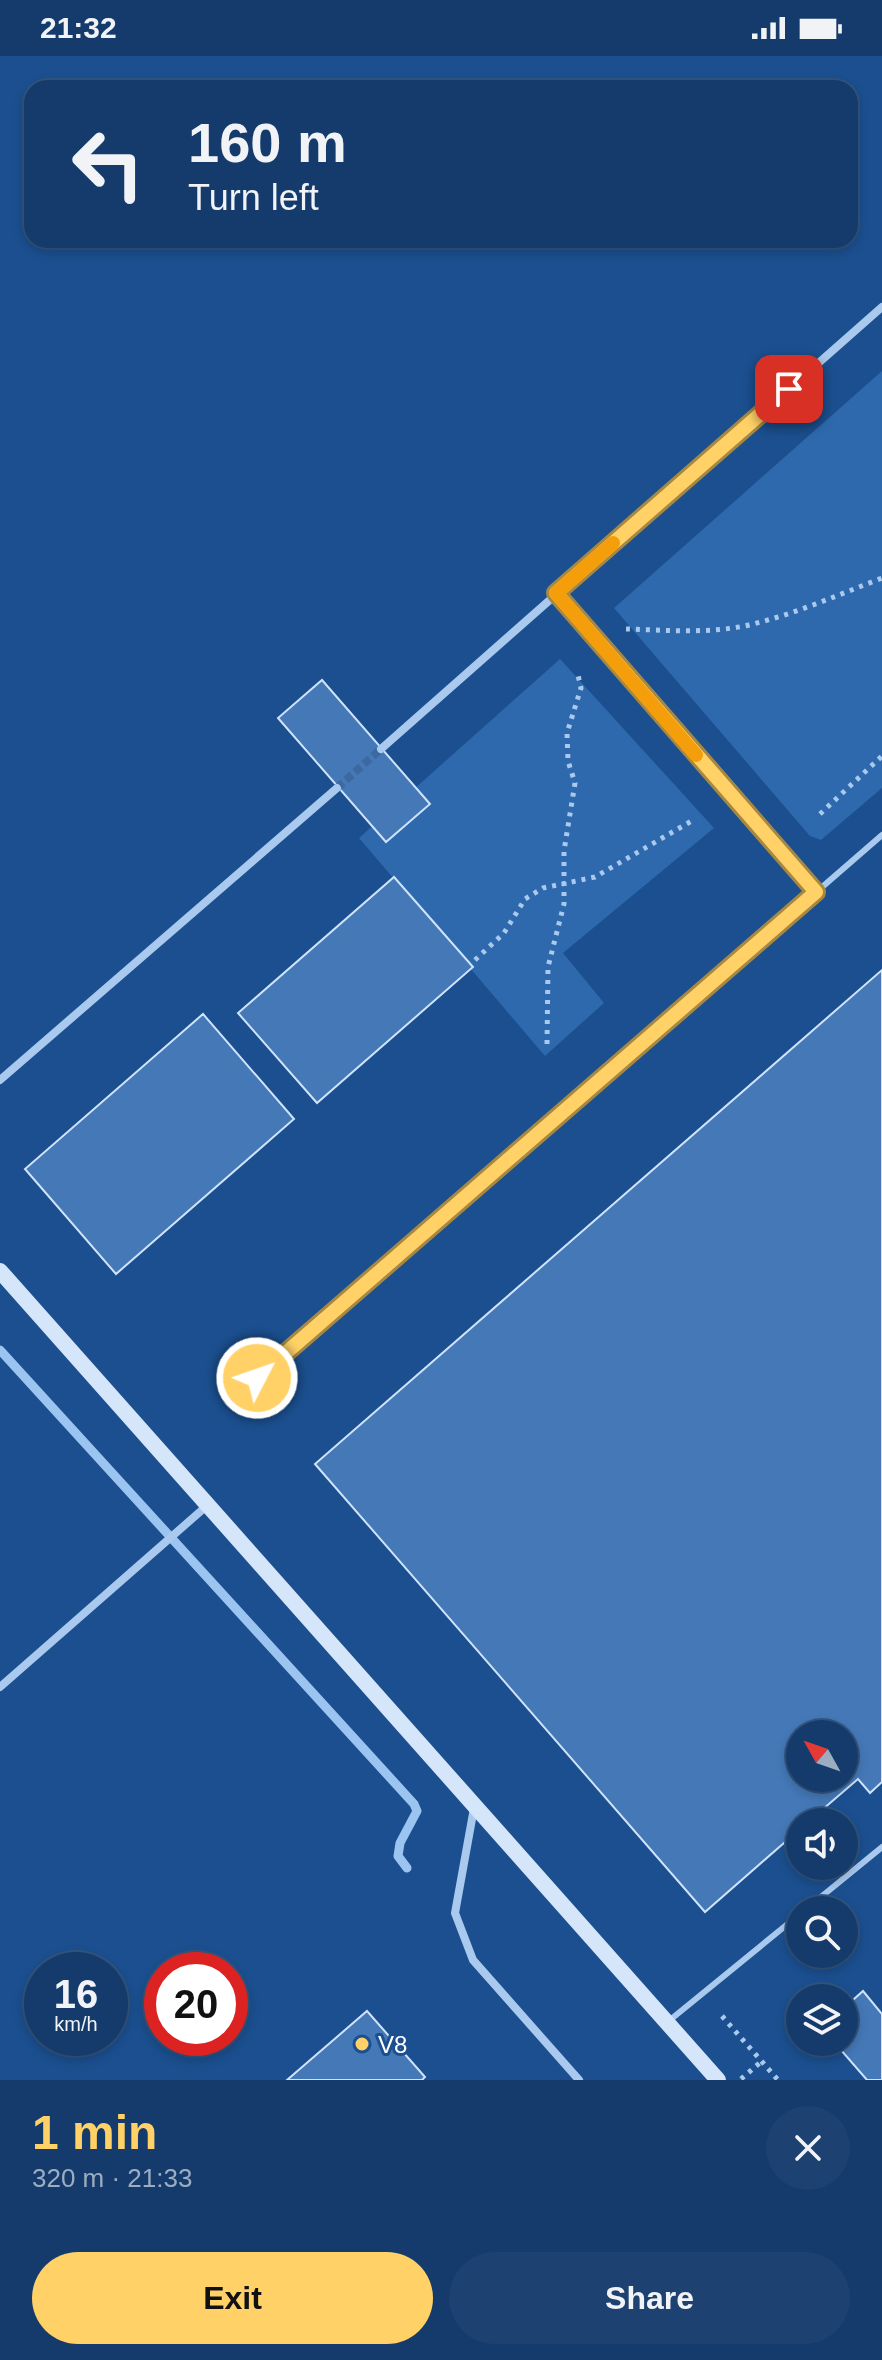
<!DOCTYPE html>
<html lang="en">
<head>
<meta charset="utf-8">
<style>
  :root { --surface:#143b6b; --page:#1d4271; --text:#f1f3f6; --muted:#9dadc1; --line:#33557e; --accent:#ffd166 }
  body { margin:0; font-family:Arial,sans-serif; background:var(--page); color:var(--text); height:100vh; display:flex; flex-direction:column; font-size:30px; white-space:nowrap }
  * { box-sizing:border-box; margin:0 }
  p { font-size:26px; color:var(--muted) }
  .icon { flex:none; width:44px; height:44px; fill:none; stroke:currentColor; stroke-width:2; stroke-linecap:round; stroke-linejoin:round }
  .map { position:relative; height:2024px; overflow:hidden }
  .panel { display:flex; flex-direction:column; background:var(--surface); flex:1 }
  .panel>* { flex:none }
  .banner { position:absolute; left:24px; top:24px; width:834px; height:168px; border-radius:24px; box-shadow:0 4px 12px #0003,0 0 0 2px var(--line); background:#143b6b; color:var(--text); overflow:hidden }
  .needle { width:52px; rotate:310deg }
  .tools { position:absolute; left:786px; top:1664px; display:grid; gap:16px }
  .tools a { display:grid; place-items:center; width:72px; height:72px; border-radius:50%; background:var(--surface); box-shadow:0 4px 12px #0003,0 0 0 2px var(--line); font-size:40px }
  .speed { position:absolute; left:24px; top:1896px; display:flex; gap:16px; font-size:40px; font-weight:700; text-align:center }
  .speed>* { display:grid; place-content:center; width:104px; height:104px; border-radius:50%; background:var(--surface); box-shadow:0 4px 12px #0003,0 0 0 2px var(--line); line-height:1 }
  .speed small { font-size:20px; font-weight:400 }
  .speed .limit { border:12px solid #d22; background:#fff; color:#111 }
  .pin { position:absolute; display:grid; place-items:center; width:68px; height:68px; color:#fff; margin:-34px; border-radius:16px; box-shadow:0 4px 12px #0006 }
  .me { position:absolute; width:88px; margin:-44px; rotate:49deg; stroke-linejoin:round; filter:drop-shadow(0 0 6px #0008) }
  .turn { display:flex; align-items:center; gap:28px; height:168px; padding:0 32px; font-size:36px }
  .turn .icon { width:104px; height:104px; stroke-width:2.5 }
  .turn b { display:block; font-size:56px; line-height:68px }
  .round { display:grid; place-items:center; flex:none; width:84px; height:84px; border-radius:42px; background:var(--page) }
  .headline { display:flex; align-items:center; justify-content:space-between; height:136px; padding:0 32px }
  h1 { font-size:48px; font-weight:600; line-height:60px; color:var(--accent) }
  .button { display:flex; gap:16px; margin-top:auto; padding:16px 32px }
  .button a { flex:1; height:92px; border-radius:48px; background:var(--accent); color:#111; font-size:32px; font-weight:600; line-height:92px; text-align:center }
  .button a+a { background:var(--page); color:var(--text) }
  .status { display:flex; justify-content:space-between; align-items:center; height:56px; padding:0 40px; background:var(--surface); direction:ltr }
  .status svg { height:22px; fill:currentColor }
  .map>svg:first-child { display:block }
  .green { fill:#2e69ad }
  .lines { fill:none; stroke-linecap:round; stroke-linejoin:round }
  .stream { stroke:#9cc4f0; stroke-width:9 }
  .building { fill:#4478b7; stroke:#cfe3fa; stroke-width:2; fill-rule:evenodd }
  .minor-tunnel { stroke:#3d69a0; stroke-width:8; stroke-dasharray:8 4; stroke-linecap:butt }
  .path { stroke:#a9c9ee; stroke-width:5; stroke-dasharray:4 6; stroke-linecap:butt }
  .service { stroke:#a9c9ee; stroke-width:6 }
  .minor { stroke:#a9c9ee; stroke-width:8 }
  .secondary { stroke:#d6e6fa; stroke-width:16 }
  .route-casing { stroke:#a68842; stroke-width:20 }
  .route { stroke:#ffd166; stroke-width:14 }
  .slow { stroke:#f59e0b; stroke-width:14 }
  .poi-dot { fill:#ffd166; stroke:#1b4f8f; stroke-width:3 }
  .labels { text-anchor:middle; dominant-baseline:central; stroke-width:6; stroke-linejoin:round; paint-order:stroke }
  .poi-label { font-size:24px; fill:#fff; stroke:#1b4f8f; text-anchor:start }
</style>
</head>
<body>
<div class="status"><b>21:32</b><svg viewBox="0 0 49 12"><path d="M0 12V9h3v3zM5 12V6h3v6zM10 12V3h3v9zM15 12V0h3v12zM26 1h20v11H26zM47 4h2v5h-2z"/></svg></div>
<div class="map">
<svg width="882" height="2024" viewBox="0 0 882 2024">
  <rect width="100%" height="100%" fill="#1b4f8f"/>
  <g class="green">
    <polygon points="882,315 882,732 821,784 810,780 614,552"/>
    <polygon points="560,603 714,772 563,897 604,947 545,1000 359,782"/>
  </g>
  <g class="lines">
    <polyline class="stream" points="0,1294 414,1748 417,1755 400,1787 398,1800 407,1812"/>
  </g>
  <g class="building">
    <polygon points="322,624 430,748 386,786 278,662"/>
    <polygon points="394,821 473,911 317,1047 238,957"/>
    <path d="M882,914V1726L870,1737L858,1723L808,1766H800V1773L705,1856L315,1408ZM800,1678H844V1722H800Z"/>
    <polygon points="203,958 294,1063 116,1218 25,1113"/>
    <polygon points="863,1935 882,1958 882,2024 867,2024 834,1986 844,1986 844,1952"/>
    <polygon points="367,1955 425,2021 422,2024 287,2024"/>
  </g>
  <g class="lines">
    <polyline class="minor-tunnel" points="337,732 381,693"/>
    <g class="path">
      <path d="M626,573C666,574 710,578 749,569C795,558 838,539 882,522"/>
      <polyline points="820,758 882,700"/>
      <polyline points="475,904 504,877 525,843 543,832 595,821 695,763"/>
      <polyline points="547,988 548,911 564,848 564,795 575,727 568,705 567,677 581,632 578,619"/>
      <polyline points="722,1960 778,2024"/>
      <polyline points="741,2023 762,2005"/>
    </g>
    <g class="service">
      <polyline points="556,537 816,836"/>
      <polyline points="257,1322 882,779"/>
      <polyline points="805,1854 882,1791"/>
      <polyline points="670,1964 800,1858"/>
    </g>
    <g class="minor">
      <polyline points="381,693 882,251"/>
      <polyline points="0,1024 337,732"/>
      <polyline points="0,1631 210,1447"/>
      <polyline points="474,1752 455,1857 473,1904 579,2024"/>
    </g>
    <polyline class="secondary" points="0,1215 718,2024"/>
  </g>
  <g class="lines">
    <defs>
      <polyline id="route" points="257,1322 816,836 556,537 789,333"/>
    </defs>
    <use href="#route" class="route-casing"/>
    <use href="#route" class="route"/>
    <polyline class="slow" points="613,487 556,537 696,699"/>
  </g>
  <circle class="poi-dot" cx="362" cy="1988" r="8"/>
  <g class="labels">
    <g class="poi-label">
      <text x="378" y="1988">V8</text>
    </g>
  </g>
</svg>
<div class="tools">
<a><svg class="needle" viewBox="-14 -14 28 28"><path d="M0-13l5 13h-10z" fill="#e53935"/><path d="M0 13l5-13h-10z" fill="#9dadc1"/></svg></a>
<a><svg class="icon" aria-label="sound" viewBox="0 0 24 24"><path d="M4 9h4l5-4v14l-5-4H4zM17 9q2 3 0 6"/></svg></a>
<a><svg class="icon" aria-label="search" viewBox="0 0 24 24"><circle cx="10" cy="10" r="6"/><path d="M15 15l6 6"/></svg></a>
<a><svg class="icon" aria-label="layers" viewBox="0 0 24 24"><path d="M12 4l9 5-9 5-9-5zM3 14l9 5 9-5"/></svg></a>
</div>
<div class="speed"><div>16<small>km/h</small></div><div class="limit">20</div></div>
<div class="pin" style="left:789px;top:333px;background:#d93025"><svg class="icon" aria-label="arrive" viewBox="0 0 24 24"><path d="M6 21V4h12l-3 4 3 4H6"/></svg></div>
<svg class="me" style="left:257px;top:1322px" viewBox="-20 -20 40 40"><circle r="17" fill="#ffd166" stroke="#fff" stroke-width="3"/><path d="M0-11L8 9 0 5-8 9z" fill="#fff"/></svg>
<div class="banner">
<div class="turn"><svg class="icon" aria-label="left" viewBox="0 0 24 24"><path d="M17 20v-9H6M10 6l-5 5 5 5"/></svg><div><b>160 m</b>Turn left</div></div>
</div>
</div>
<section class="panel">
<div class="headline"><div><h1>1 min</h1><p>320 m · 21:33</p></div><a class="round"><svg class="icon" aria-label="close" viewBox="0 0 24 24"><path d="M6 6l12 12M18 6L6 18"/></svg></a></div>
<div class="button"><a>Exit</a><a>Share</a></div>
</section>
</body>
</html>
